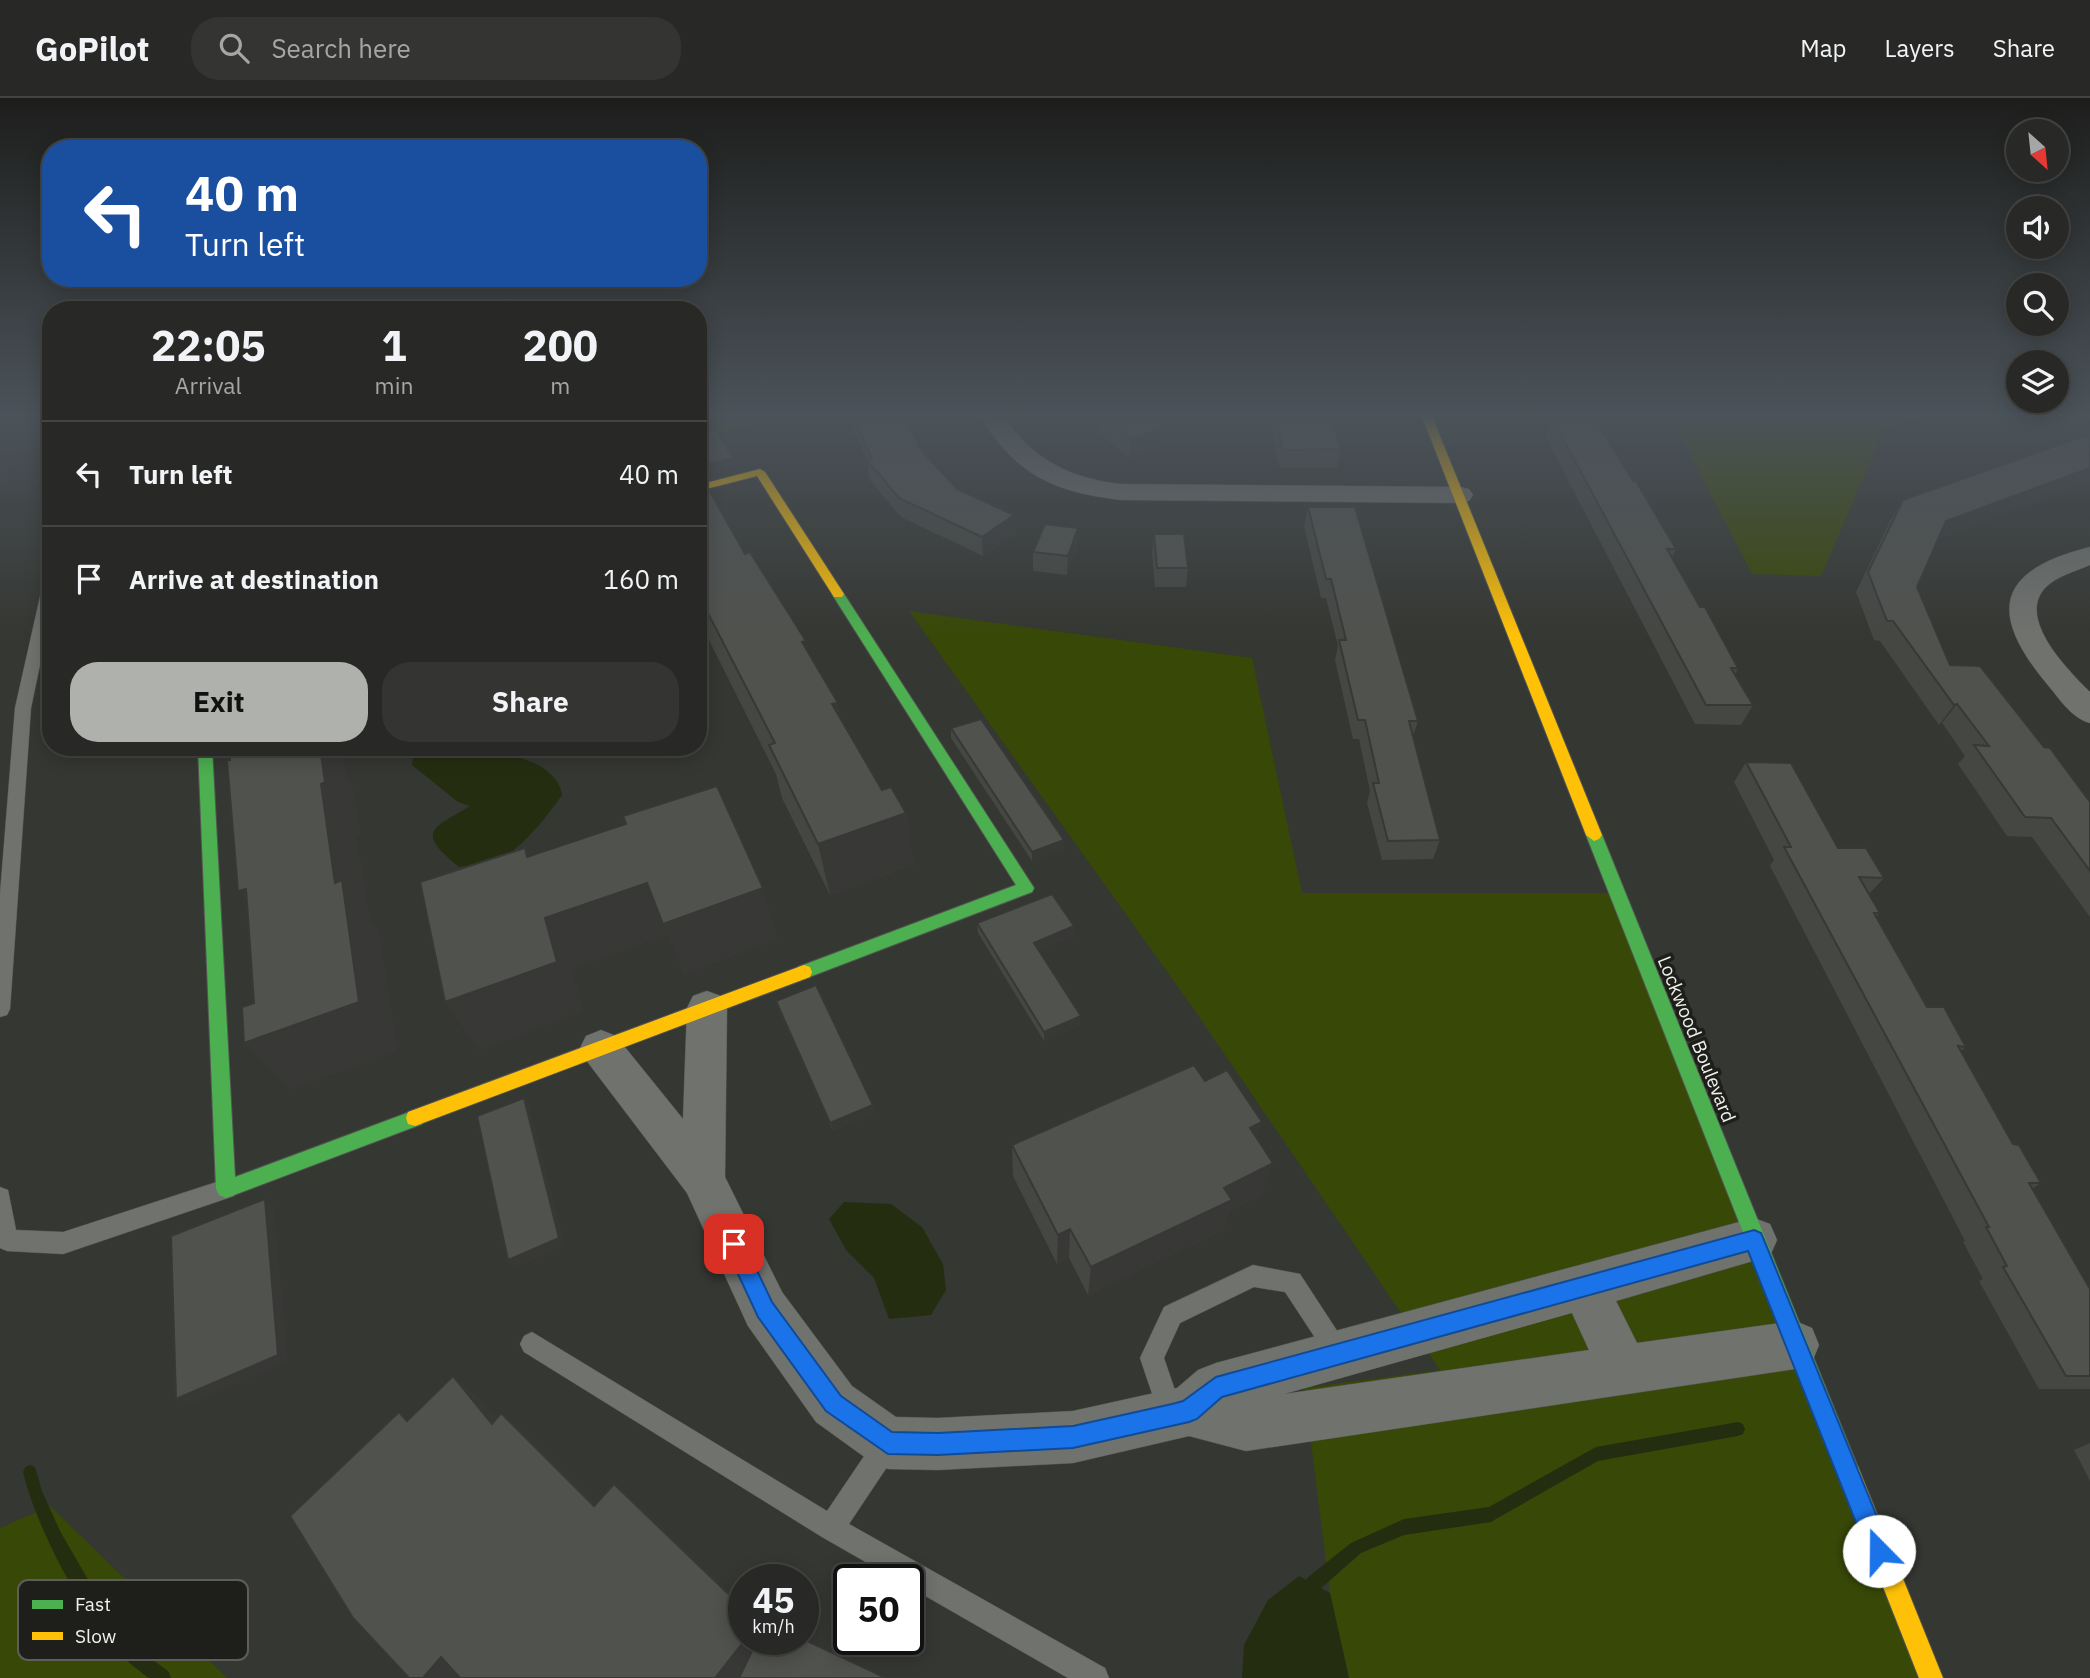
<!DOCTYPE html>
<html lang="en">
<head>
<meta charset="utf-8">
<style>
  :root { --surface:#282926; --page:#343532; --text:#f1f3f6; --muted:#a5a6a7; --line:#444543; --accent:#afb1ac }
  body { margin:0; font-family:"IBM Plex Sans",sans-serif; background:var(--page); color:var(--text); height:100vh; display:flex; flex-direction:column; font-size:26px; white-space:nowrap }
  * { box-sizing:border-box; margin:0 }
  p { font-size:23px; color:var(--muted) }
  .icon { flex:none; width:38px; height:38px; fill:none; stroke:currentColor; stroke-width:2; stroke-linecap:round; stroke-linejoin:round }
  .map { position:relative; flex:1; overflow:hidden }
  .panel { position:absolute; left:42px; top:203px; width:665px; height:455px; display:flex; flex-direction:column; background:var(--surface); border-radius:28px; box-shadow:0 4px 18px #0003,0 0 0 2px var(--line) }
  .panel>* { flex:none }
  .banner { position:absolute; left:42px; top:42px; width:665px; height:147px; border-radius:28px; box-shadow:0 4px 18px #0003,0 0 0 2px var(--line); background:#1a4fa0; color:#fff; overflow:hidden }
  .needle { width:46px; rotate:153deg }
  .buttons { position:absolute; left:2006px; top:21px; display:grid; gap:14px }
  .buttons a { display:grid; place-items:center; width:63px; height:63px; border-radius:50%; background:var(--surface); box-shadow:0 4px 18px #0003,0 0 0 2px var(--line); font-size:35px }
  .speed { position:absolute; left:728px; top:1466px; display:flex; gap:14px; font-size:35px; font-weight:700; text-align:center }
  .speed>* { display:grid; place-content:center; width:91px; height:91px; border-radius:50%; background:var(--surface); box-shadow:0 4px 18px #0003,0 0 0 2px var(--line); line-height:1 }
  .speed small { font-size:18px; font-weight:400 }
  .speed .limit { border:4px solid #111; border-radius:10px; background:#fff; color:#111 }
  .pin { position:absolute; display:grid; place-items:center; width:60px; height:60px; color:#fff; margin:-30px; border-radius:14px; box-shadow:0 4px 10px #0006 }
  .me { position:absolute; width:77px; margin:-38px; rotate:338deg; stroke-linejoin:round; filter:drop-shadow(0 0 5px #0008) }
  .turn { display:flex; align-items:center; gap:24px; height:147px; padding:0 28px; font-size:32px }
  .turn .icon { width:91px; height:91px; stroke-width:2.5 }
  .turn b { display:block; font-size:49px; line-height:60px }
  .eta { display:flex; justify-content:space-evenly; align-items:center; height:119px; text-align:center }
  .eta b { font-size:42px; font-weight:700; line-height:49px }
  .primary-button { display:flex; gap:14px; margin-top:auto; padding:14px 28px }
  .primary-button a { flex:1; height:80px; border-radius:28px; background:var(--accent); color:#111; font-size:28px; font-weight:700; line-height:80px; text-align:center }
  .primary-button a+a { background:var(--page); color:var(--text) }
  ul { padding:0; list-style:none }
  li { display:flex; align-items:center; gap:21px; height:105px; padding:0 28px; border-top:2px solid var(--line) }
  li div { flex:1 }
  li b { display:block; font-size:26px }
  li em { font-style:normal }
  header { display:flex; align-items:center; gap:42px; box-sizing:border-box; height:98px; padding:0 35px; background:var(--surface); border-bottom:2px solid var(--line) }
  header strong { font-size:33px }
  nav { display:flex; gap:38px; margin-inline-start:auto; font-size:24px }
  .search { width:490px; height:63px; background:var(--page); display:flex; align-items:center; gap:18px; box-sizing:border-box; padding:0 24px; border-radius:28px; color:var(--muted); font-size:26px }
  .map>svg:first-child { display:block }
  .green { fill:#384807 }
  .water { fill:#252d11 }
  .lines { fill:none; stroke-linecap:round; stroke-linejoin:round }
  .stream { fill:#252d11; fill-rule:evenodd }
  .lane-casing { stroke:#535551; stroke-width:1 }
  .street-casing { stroke:#535551; stroke-width:1 }
  .fast-casing { stroke:#535551; stroke-width:2 }
  .slow-casing { stroke:#535551; stroke-width:2 }
  .lane { fill:#70726e; fill-rule:evenodd }
  .street { fill:#70726e; fill-rule:evenodd }
  .fast { fill:#4caf50; fill-rule:evenodd }
  .slow { fill:#ffc107; fill-rule:evenodd }
  .wall { fill:#454743 }
  .shaded-wall { fill:#383937 }
  .building { fill:#50524e; stroke:#383937; stroke-width:2 }
  .route { fill:#1a73e8; stroke:#114b97; stroke-width:2 }
  .labels { text-anchor:middle; dominant-baseline:central; stroke-width:7; stroke-linejoin:round; paint-order:stroke }
  .street-label { font-size:19px; fill:#f0f2ed; stroke:#1e1f1b }
  .key { fill:#1e1f1b; stroke:#5d5e5a; stroke-width:2 }
  .key-label { font-size:19px; fill:#f0f2ed }
</style>
</head>
<body>
<header>
<strong>GoPilot</strong>
<div class="search"><svg class="icon" aria-label="search" viewBox="0 0 24 24"><circle cx="10" cy="10" r="6"/><path d="M15 15l6 6"/></svg>Search here</div>
<nav><a>Map</a><a>Layers</a><a>Share</a></nav>
</header>
<div class="map">
<svg width="2090" height="1580" viewBox="0 0 2090 1580">
  <rect width="100%" height="100%" fill="#353732"/>
  <g class="green">
    <polygon points="698,316 769,316 773,322 698,340"/>
    <polygon points="1669,316 1929,316 1884,331 1821,478 1752,476"/>
    <polygon points="909,513 1252,560 1302,795 1617,795 1931,1580 1349,1580 1330,1495 1304,1290 1440,1272 1193,910"/>
    <polygon points="50,1408 227,1580 0,1580 0,1430"/>
  </g>
  <g class="water">
    <path d="M414,649C451,649 555,648 562,697C547,719 514,761 487,767C478,769 468,768 459,769C415,733 432,731 470,708L458,704L412,667Z"/>
    <polygon points="844,1104 891,1106 922,1129 943,1166 946,1192 931,1217 889,1221 874,1180 846,1152 829,1121"/>
    <polygon points="1299,1478 1330,1495 1349,1580 1242,1580 1244,1547 1268,1502"/>
  </g>
  <g class="lines">
    <g class="stream">
      <polygon points="1738,1324 1743,1326 1745,1331 1743,1336 1738,1338 1598,1363 1496,1421 1491,1424 1404,1437 1361,1455 1319,1492 1313,1494 1307,1492 1305,1486 1307,1480 1351,1445 1404,1421 1489,1409 1596,1349"/>
      <path d="M30,1367L35,1369L42,1393L60,1433L101,1504L131,1545L169,1574L171,1580C165,1580 156,1580 150,1580C146,1579 140,1573 137,1571C90,1536 36,1430 23,1374L25,1369Z"/>
    </g>
    <defs>
      <g id="lane">
        <polygon points="51,477 51,514 31,610 10,911 7,917 0,919 0,796 15,610 44,481"/>
        <polygon points="226,1081 234,1084 237,1091 234,1098 63,1156 7,1153 0,1150 0,1089 8,1092 16,1132 63,1134"/>
        <polygon points="1253,1167 1300,1176 1347,1248 1351,1256 1347,1264 1339,1268 1331,1264 1285,1194 1254,1189 1180,1225 1164,1260 1182,1313 1179,1322 1170,1325 1161,1322 1140,1260 1164,1209"/>
        <polygon points="532,1234 827,1413 879,1336 888,1333 897,1336 900,1345 897,1354 849,1426 1105,1570 1109,1580 1068,1580 908,1488 908,1482 897,1482 822,1439 524,1254 520,1246 524,1238"/>
      </g>
      <g id="street">
        <path d="M979,316H1003C1031,361 1069,380 1121,386L1460,389L1469,391L1473,397L1469,403L1460,405L1121,402C1053,394 1014,376 979,316Z"/>
        <path d="M2090,449V467C2076,473 2057,478 2046,489C2015,520 2069,573 2090,594V625C2071,620 2059,600 2047,586C1987,514 1997,472 2090,449Z"/>
        <path d="M707,893L721,898L727,910L725,1079L782,1194L852,1288L896,1319L938,1320L1073,1313L1177,1290L1198,1272L1216,1265L1754,1120L1770,1126L1777,1142L1770,1158L1616,1203L1637,1245L1795,1223L1812,1230L1819,1247L1812,1264L1795,1271L1246,1353L1189,1338L1073,1365L938,1372L888,1371L870,1363L816,1324L748,1228L687,1095L586,962L580,950L586,938L601,932L616,938L683,1021L687,910L693,898ZM1572,1215L1589,1252L1284,1296Z"/>
      </g>
      <g id="fast">
        <polygon points="838,492 844,496 1034,790 1032,794 804,881 798,879 796,874 798,869 1016,787 832,496"/>
        <polygon points="198,649 212,649 235,1079 415,1012 422,1014 424,1020 422,1026 226,1100 219,1097 216,1091"/>
        <polygon points="1594,731 1602,737 1861,1377 1858,1385 1850,1388 1842,1385 1839,1377 1586,737"/>
      </g>
      <g id="slow">
        <polygon points="1421,316 1431,316 1602,737 1599,741 1594,743 1586,737"/>
        <polygon points="760,371 765,374 844,496 842,499 834,499 757,378 698,393 698,387"/>
        <polygon points="804,867 810,869 812,874 810,879 415,1028 408,1026 406,1020 408,1014"/>
        <polygon points="1850,1366 1858,1369 1943,1580 1919,1580 1839,1377 1842,1369"/>
      </g>
    </defs>
    <use href="#lane" class="lane-casing"/>
    <use href="#street" class="street-casing"/>
    <use href="#fast" class="fast-casing"/>
    <use href="#slow" class="slow-casing"/>
    <use href="#lane" class="lane"/>
    <use href="#street" class="street"/>
    <use href="#fast" class="fast"/>
    <use href="#slow" class="slow"/>
  </g>
  <g class="wall">
    <polygon points="848,316 903,316 922,353 957,391 1014,417 1015,436 983,458 901,419 869,381 867,362 851,327"/>
    <polygon points="1089,316 1157,316 1157,323 1164,349 1129,360 1104,339"/>
    <polygon points="1278,316 1329,316 1341,351 1337,370 1280,370 1272,338 1275,319 1279,319"/>
    <polygon points="1550,316 1592,316 1676,451 1672,460 1700,509 1738,570 1735,576 1753,607 1741,627 1695,626 1545,338 1548,332 1546,328"/>
    <polygon points="2090,336 2090,383 1939,440 1917,489 1950,567 2044,649 2090,704 2090,819 2032,739 2007,738 1958,666 1965,658 1942,625 1939,627 1880,543 1874,542 1856,494 1891,421 1903,402"/>
    <polygon points="698,385 808,553 841,621 882,692 906,715 913,767 830,797 782,700 776,676 698,520"/>
    <polygon points="1308,409 1418,623 1413,638 1440,742 1433,761 1382,762 1367,705 1370,693 1359,641 1353,641 1335,562 1338,548 1326,500 1321,500 1304,428"/>
    <polygon points="1154,436 1188,470 1186,489 1155,489 1152,455"/>
    <polygon points="1078,450 1067,477 1033,473 1033,454"/>
    <polygon points="951,630 1064,742 1064,752 1032,763 951,640"/>
    <polygon points="1746,664 1838,750 1884,780 1869,796 1880,815 1876,819 1927,909 1966,949 1961,953 2013,1046 2041,1085 2032,1091 2090,1191 2090,1291 2039,1291 1979,1183 1983,1181 1963,1144 1965,1143 1770,768 1774,762 1734,684"/>
    <polygon points="977,825 1074,838 1038,852 1080,927 1044,943 978,835"/>
    <polygon points="776,903 873,1007 875,1015 833,1033 779,912"/>
    <polygon points="1205,983 1257,1041 1263,1096 1229,1113 1223,1132 1088,1197 1069,1160 1057,1166 1013,1078 1012,1047"/>
    <polygon points="2090,1345 2090,1383 2074,1352"/>
  </g>
  <g class="shaded-wall">
    <polygon points="0,316 51,316 51,347 18,353 0,395"/>
    <polygon points="1157,316 1156,332 1165,330 1164,349 1129,360 1130,341 1155,322"/>
    <polygon points="733,360 736,370 698,379 698,369"/>
    <polygon points="2090,370 2090,383 1933,442 1946,423"/>
    <polygon points="1014,417 1015,436 983,458 982,439"/>
    <polygon points="1078,430 1078,450 1067,477 1068,458"/>
    <polygon points="838,605 848,658 832,606"/>
    <polygon points="1957,606 1942,625 1939,627 1954,607"/>
    <polygon points="320,649 342,649 347,681 353,689 361,737 357,738 370,821 379,834 398,953 291,992 244,945 335,785 321,686"/>
    <polygon points="906,715 913,767 830,797 818,746"/>
    <polygon points="1064,742 1064,752 1032,763 1032,754"/>
    <polygon points="647,785 763,790 778,841 684,877 667,837 572,871 584,913 479,953 445,904 545,820"/>
    <polygon points="246,791 281,844 238,793"/>
    <polygon points="1074,828 1074,838 1034,854 1034,845"/>
    <polygon points="1081,918 1080,927 1044,943 1044,934"/>
    <polygon points="524,1000 529,1008 565,1147 515,1170 508,1162"/>
    <polygon points="873,1007 875,1015 833,1033 830,1025"/>
    <polygon points="1262,1024 1253,1056 1250,1030"/>
    <polygon points="1273,1065 1263,1096 1229,1113 1223,1132 1088,1197 1091,1169 1224,1090"/>
    <polygon points="265,1101 274,1108 288,1263 188,1307 176,1301"/>
    <polygon points="1070,1131 1069,1160 1057,1166 1058,1137"/>
    <polygon points="453,1278 482,1302 521,1348 492,1326"/>
    <polygon points="501,1315 529,1338 618,1427 594,1408"/>
    <polygon points="614,1386 637,1405 744,1509 744,1511"/>
    <polygon points="744,1543 761,1555 742,1580 715,1580"/>
    <polygon points="441,1559 467,1580 423,1580"/>
  </g>
  <g class="building">
    <polygon points="852,316 903,316 922,353 957,391 1014,417 982,439 899,400 867,362 872,361"/>
    <polygon points="1102,316 1157,316 1155,322 1165,330 1130,341 1105,320"/>
    <polygon points="1286,316 1329,316 1341,351 1283,352 1275,319 1287,319"/>
    <polygon points="1556,316 1592,316 1633,383 1636,383 1676,451 1667,451 1700,509 1705,509 1738,570 1731,570 1753,607 1706,607 1552,320 1558,320"/>
    <polygon points="715,330 733,360 698,369 698,334"/>
    <polygon points="2090,336 2090,370 1946,423 1917,489 1950,567 1980,568 2044,649 2050,650 2090,704 2090,773 2051,720 2025,719 1974,647 1989,648 1957,606 1954,607 1893,523 1887,523 1868,474 1903,402"/>
    <polygon points="704,383 745,456 750,454 806,543 802,544 838,605 832,606 882,692 891,689 906,715 818,746 769,647 775,645 698,496 698,385"/>
    <polygon points="1308,409 1355,409 1418,623 1409,623 1440,742 1388,743 1373,685 1379,685 1365,622 1358,622 1339,542 1346,542 1331,481 1326,481"/>
    <polygon points="1045,426 1078,430 1068,458 1033,454"/>
    <polygon points="1154,436 1184,436 1188,470 1157,470"/>
    <polygon points="981,621 1064,742 1032,754 951,630"/>
    <polygon points="229,649 320,649 325,684 321,686 335,785 342,782 359,904 244,945 242,909 254,905 246,791 238,793 227,662 230,662"/>
    <polygon points="1746,664 1791,665 1838,750 1866,750 1884,780 1859,779 1880,815 1874,815 1927,909 1944,909 1966,949 1958,948 2013,1046 2019,1047 2041,1085 2029,1085 2090,1191 2090,1278 2066,1278 2003,1169 2007,1168 1986,1129 1989,1129 1784,749 1791,749"/>
    <polygon points="717,688 763,790 663,826 647,785 545,820 557,864 445,904 420,784 525,750 527,759 626,726 623,718"/>
    <polygon points="1052,796 1074,828 1034,845 1081,918 1044,934 977,825"/>
    <polygon points="816,887 873,1007 830,1025 776,903"/>
    <polygon points="1194,967 1205,983 1227,972 1262,1024 1250,1030 1273,1065 1224,1090 1232,1102 1091,1169 1070,1131 1058,1137 1012,1047"/>
    <polygon points="524,1000 559,1140 508,1162 477,1018"/>
    <polygon points="265,1101 278,1257 176,1301 171,1138"/>
    <polygon points="453,1278 492,1326 501,1315 594,1408 614,1386 744,1511 744,1542 803,1542 803,1541 886,1580 739,1580 754,1549 744,1543 715,1580 460,1580 441,1559 423,1580 409,1580 353,1520 290,1418 399,1314 407,1323"/>
  </g>
  <linearGradient id="sky" x2="0" y2="1"><stop stop-color="#1d1e1c"/><stop offset="0.59" stop-color="#4b535a"/><stop offset="1" stop-color="#4b535a" stop-opacity="0"/></linearGradient>
  <rect width="2090" height="537" fill="url(#sky)"/>
  <polygon class="route" points="1754,1132 1761,1135 1764,1142 1891,1453 1888,1462 1879,1465 1871,1462 1748,1153 1222,1299 1197,1321 1189,1324 1073,1350 938,1357 888,1356 826,1313 758,1219 724,1146 727,1139 734,1136 741,1139 772,1204 841,1298 892,1334 938,1335 1073,1328 1172,1306 1183,1303 1216,1279"/>
  <g class="labels">
    <g class="street-label">
      <text transform="translate(1697 941) rotate(68)">Lockwood Boulevard</text>
    </g>
  </g>
  <rect x="18" y="1482" width="230" height="80" rx="10" class="key"/>
  <rect x="32" y="1502" width="31" height="9" fill="#4caf50"/>
  <rect x="32" y="1534" width="31" height="8" fill="#ffc107"/>
  <g class="key-label">
    <text x="75" y="1513">Fast</text>
    <text x="75" y="1545">Slow</text>
  </g>
</svg>
<div class="buttons">
<a><svg class="needle" viewBox="-14 -14 28 28"><path d="M0-13l5 13h-10z" fill="#e53935"/><path d="M0 13l5-13h-10z" fill="#a5a6a7"/></svg></a>
<a><svg class="icon" aria-label="sound" viewBox="0 0 24 24"><path d="M4 9h4l5-4v14l-5-4H4zM17 9q2 3 0 6"/></svg></a>
<a><svg class="icon" aria-label="search" viewBox="0 0 24 24"><circle cx="10" cy="10" r="6"/><path d="M15 15l6 6"/></svg></a>
<a><svg class="icon" aria-label="layers" viewBox="0 0 24 24"><path d="M12 4l9 5-9 5-9-5zM3 14l9 5 9-5"/></svg></a>
</div>
<div class="speed"><div>45<small>km/h</small></div><div class="limit">50</div></div>
<div class="pin" style="left:734px;top:1146px;background:#d93025"><svg class="icon" aria-label="arrive" viewBox="0 0 24 24"><path d="M6 21V4h12l-3 4 3 4H6"/></svg></div>
<svg class="me" style="left:1879px;top:1453px" viewBox="-20 -20 40 40"><circle r="19" fill="#fff"/><path d="M0-13L10 11 0 6-10 11z" fill="#1a73e8"/></svg>
<div class="banner">
<div class="turn"><svg class="icon" aria-label="left" viewBox="0 0 24 24"><path d="M17 20v-9H6M10 6l-5 5 5 5"/></svg><div><b>40 m</b>Turn left</div></div>
</div>
<section class="panel">
<div class="eta">
<div><b>22:05</b><p>Arrival</p></div>
<div><b>1</b><p>min</p></div>
<div><b>200</b><p>m</p></div>
</div>
<ul>
<li><svg class="icon" aria-label="left" viewBox="0 0 24 24"><path d="M17 20v-9H6M10 6l-5 5 5 5"/></svg><div><b>Turn left</b></div><em>40 m</em></li>
<li><svg class="icon" aria-label="arrive" viewBox="0 0 24 24"><path d="M6 21V4h12l-3 4 3 4H6"/></svg><div><b>Arrive at destination</b></div><em>160 m</em></li>
</ul>
<div class="primary-button"><a>Exit</a><a>Share</a></div>
</section>
</div>
</body>
</html>
